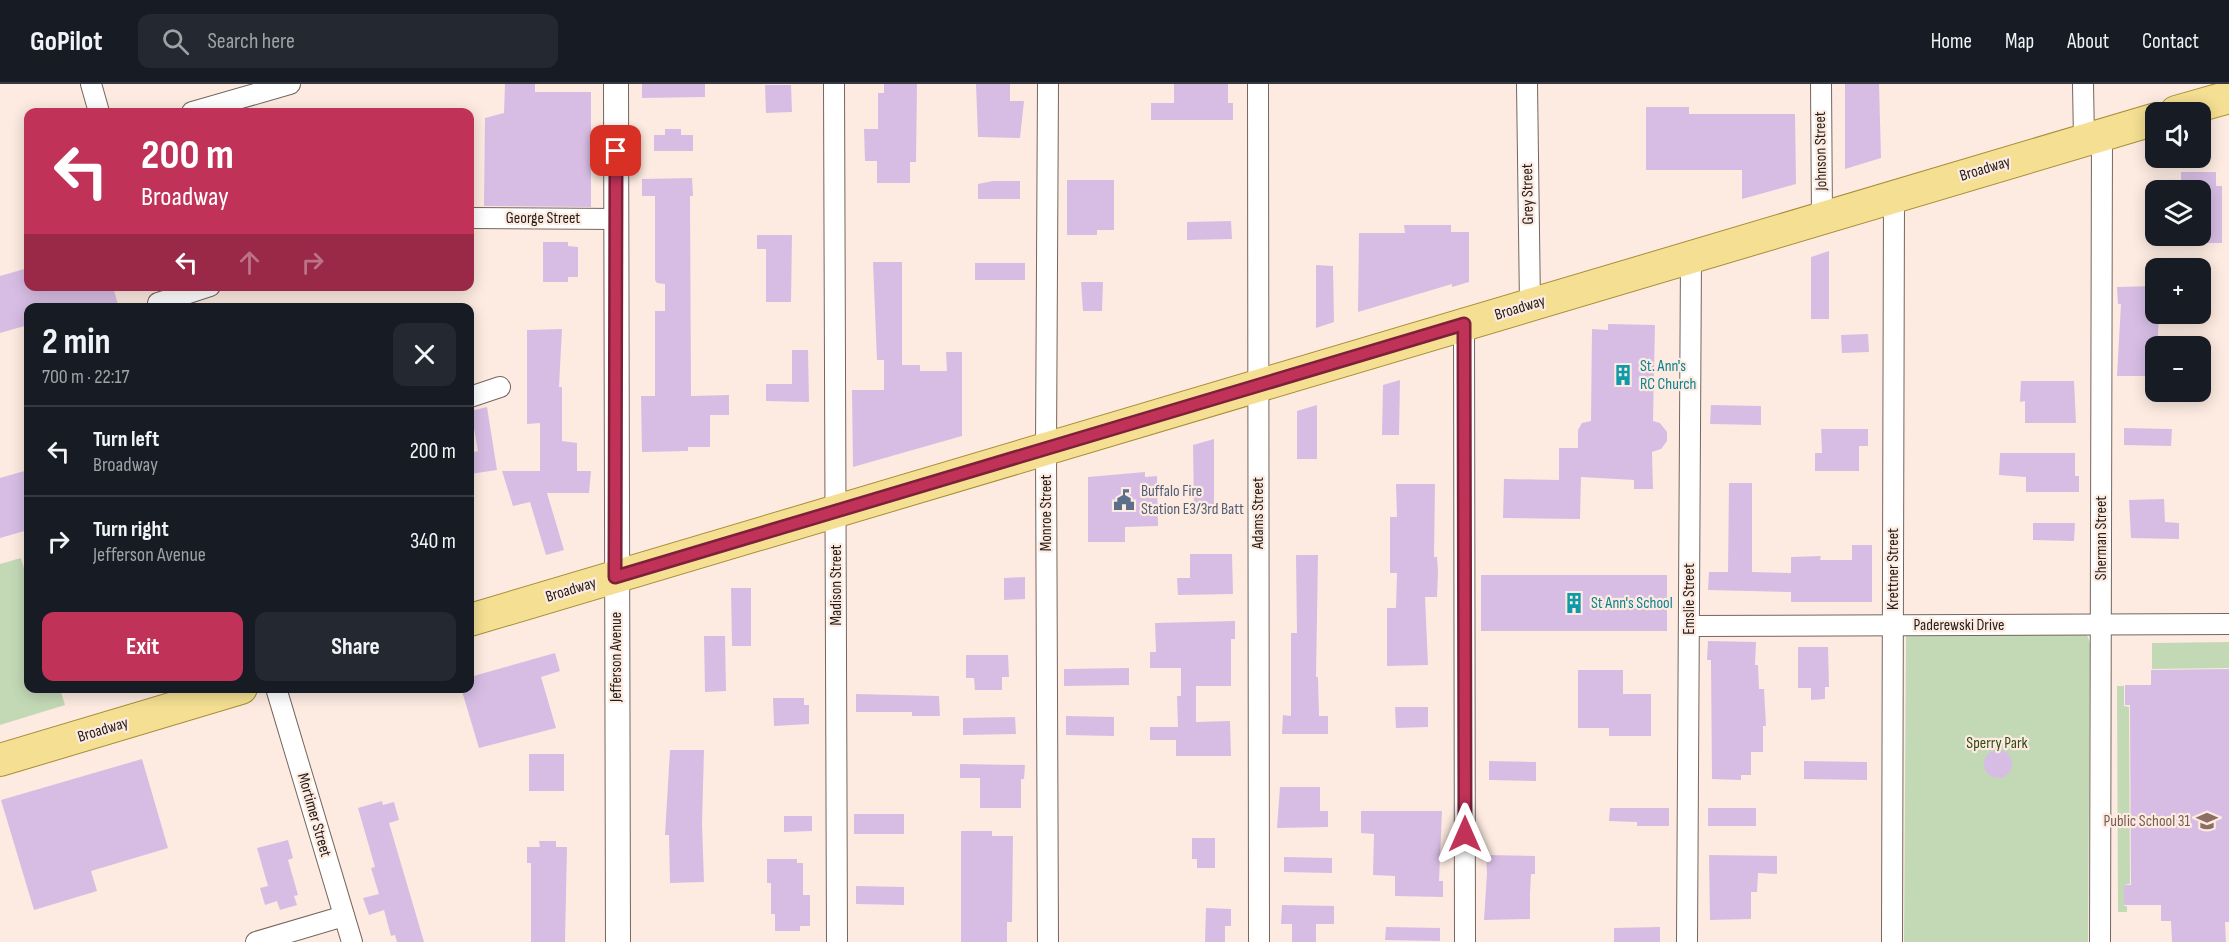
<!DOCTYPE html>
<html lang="en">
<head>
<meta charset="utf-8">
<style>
  :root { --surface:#171b24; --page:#242831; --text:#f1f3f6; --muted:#9ea1a6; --line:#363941; --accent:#c13259 }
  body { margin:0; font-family:"Sofia Sans Condensed",sans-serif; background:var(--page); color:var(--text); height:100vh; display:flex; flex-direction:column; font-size:22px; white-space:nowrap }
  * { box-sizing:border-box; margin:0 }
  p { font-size:20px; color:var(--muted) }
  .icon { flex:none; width:33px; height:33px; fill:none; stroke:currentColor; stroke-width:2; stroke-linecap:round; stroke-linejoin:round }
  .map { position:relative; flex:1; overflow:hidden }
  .drawer { position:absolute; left:24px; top:219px; width:450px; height:390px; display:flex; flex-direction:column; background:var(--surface); border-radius:12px; box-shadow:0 3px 15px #0003 }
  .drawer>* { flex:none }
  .hud { position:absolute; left:24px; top:24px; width:450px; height:183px; border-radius:12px; box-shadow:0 3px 15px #0003; background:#c13259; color:#fff; overflow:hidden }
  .buttons { position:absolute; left:2145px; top:18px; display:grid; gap:12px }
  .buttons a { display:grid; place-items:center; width:66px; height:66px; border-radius:12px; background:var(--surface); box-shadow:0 3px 15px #0003; font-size:30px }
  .pin { position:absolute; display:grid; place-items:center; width:51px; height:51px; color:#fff; margin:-26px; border-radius:12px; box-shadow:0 3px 9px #0006 }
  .me { position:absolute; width:66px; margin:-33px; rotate:0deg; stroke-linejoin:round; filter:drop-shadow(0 0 4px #0008) }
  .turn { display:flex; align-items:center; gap:21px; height:126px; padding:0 18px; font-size:27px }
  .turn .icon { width:78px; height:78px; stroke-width:2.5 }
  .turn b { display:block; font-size:42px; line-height:51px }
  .lanes { display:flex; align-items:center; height:57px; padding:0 18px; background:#0003; justify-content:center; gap:30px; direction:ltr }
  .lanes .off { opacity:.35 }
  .round { display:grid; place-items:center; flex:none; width:63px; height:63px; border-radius:12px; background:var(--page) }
  .head { display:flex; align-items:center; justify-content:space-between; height:102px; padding:0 18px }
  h1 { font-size:36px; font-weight:700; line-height:45px }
  .action { display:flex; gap:12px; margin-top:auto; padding:12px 18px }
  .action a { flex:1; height:69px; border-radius:12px; background:var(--accent); color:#fff; font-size:24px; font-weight:700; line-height:69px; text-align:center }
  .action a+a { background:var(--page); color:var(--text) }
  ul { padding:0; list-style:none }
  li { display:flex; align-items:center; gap:18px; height:90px; padding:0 18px; border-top:2px solid var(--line) }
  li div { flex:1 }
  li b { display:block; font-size:22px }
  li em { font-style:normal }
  header { display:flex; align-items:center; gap:36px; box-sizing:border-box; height:84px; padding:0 30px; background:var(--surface); border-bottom:2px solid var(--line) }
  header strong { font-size:28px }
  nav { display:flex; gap:33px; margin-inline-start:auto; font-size:21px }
  .search { width:420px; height:54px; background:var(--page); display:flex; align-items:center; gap:15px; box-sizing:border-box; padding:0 21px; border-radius:12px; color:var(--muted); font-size:22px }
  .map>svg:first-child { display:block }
  .green { fill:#c3d9b6 }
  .building { fill:#d7bde4 }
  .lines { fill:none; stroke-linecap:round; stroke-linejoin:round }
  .minor-casing { stroke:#75665d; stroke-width:22 }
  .tertiary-casing { stroke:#75665d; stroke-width:26 }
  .primary-casing { stroke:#a78e39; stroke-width:34 }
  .minor { stroke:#fff; stroke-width:20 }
  .tertiary { stroke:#fff; stroke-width:24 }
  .primary { stroke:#f4df92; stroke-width:32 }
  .route-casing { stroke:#7d203a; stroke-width:15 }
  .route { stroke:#c13259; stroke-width:10 }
  .labels { text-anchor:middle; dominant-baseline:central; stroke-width:4.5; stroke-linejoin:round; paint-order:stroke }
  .street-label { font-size:16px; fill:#26201c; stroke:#fdebe1 }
  .culture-label { font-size:16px; fill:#0d838f; stroke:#fdebe1; text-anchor:start }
  .service-label { font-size:16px; fill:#4e5e75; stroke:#fdebe1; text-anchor:start }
  .park-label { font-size:16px; fill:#2e4c14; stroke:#fdebe1 }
  .education-label { font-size:16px; fill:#785e54; stroke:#fdebe1; text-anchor:end }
</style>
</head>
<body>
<header>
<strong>GoPilot</strong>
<div class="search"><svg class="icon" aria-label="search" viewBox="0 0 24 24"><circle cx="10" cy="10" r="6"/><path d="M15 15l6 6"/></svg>Search here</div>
<nav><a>Home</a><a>Map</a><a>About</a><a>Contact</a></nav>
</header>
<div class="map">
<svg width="2229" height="858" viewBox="0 0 2229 858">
  <rect width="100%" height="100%" fill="#fdebe1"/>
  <g class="green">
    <polygon points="21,474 28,498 28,604 60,605 65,621 0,641 0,480"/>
    <polygon points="2080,549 2087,551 2090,559 2088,858 1904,858 1906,550"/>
    <polygon points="2229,558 2229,584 2152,585 2152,559"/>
    <polygon points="2117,602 2124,602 2124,622 2129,623 2130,800 2124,801 2124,822 2127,822 2127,828 2118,828"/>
  </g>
  <g class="building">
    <polygon points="505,0 535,0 535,8 591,8 591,123 484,122 485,34 504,29"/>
    <polygon points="642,0 705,0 705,13 642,14"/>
    <polygon points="884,0 917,0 916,78 910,78 910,99 877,99 877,77 865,77 864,45 878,45 878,9 884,9"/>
    <polygon points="976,0 1010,0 1010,17 1024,17 1020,54 978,53"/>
    <polygon points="1174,0 1228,0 1228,19 1233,19 1233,36 1151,36 1151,19 1174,19"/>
    <polygon points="1845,0 1879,0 1881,74 1845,85"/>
    <polygon points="765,1 791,1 792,28 766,29"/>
    <polygon points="1646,23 1689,23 1689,30 1795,30 1796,100 1742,115 1742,86 1646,86"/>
    <polygon points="665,45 681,45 681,51 693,51 693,67 654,67 654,51 665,51"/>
    <polygon points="2181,88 2216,88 2216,102 2222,102 2222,159 2200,159 2200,106 2181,106"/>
    <polygon points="692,94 693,112 690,112 691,312 729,311 729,331 710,331 710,363 688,363 688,367 642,368 641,312 655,312 655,227 665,227 665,200 657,199 655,196 655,112 642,112 642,95"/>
    <polygon points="1067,96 1114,96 1114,146 1097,146 1097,151 1067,151"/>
    <polygon points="993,97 1020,97 1020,115 978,115 978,100"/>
    <polygon points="1231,137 1232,155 1187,156 1187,138"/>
    <polygon points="1404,141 1451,141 1451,148 1469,148 1469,198 1452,203 1452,200 1358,228 1359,149 1405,149"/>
    <polygon points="757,151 792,151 791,218 766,218 766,165 757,165"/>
    <polygon points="543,158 568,158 568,162 578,163 578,193 568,193 568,198 543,198"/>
    <polygon points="1829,167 1829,235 1811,235 1811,173"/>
    <polygon points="873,178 902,178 902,281 920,281 920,287 947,287 946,268 962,268 962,352 853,383 852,306 884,306 884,276 877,276"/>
    <rect x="975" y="179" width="50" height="17"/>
    <polygon points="1316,181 1333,182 1334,238 1316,244"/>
    <polygon points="28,184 28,202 113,203 119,224 28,224 28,241 0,249 0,192"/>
    <polygon points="1081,198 1103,198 1102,227 1083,227"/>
    <polygon points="2156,202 2156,230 2159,230 2156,292 2117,292 2121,220 2118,220 2117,203"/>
    <polygon points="1608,240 1655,241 1653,337 1660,339 1667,348 1667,357 1661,365 1652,368 1653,405 1634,405 1634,396 1581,393 1580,435 1503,434 1504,395 1559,396 1559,364 1578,364 1578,346 1582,339 1591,337 1592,245 1608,246"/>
    <polygon points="562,245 559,303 562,303 562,357 577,359 577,387 591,387 589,409 547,409 564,466 546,471 530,418 513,422 502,387 540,387 540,339 527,340 527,246"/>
    <polygon points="1868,250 1869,268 1842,269 1841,251"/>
    <polygon points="792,266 808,266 809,318 766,317 766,300 792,300"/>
    <polygon points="1400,296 1399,351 1382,351 1383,301"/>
    <polygon points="2021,297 2074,297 2076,339 2025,339 2025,317 2020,318"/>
    <polygon points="1317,321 1317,375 1297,375 1297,327"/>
    <polygon points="1711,321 1761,322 1761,341 1710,340"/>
    <polygon points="487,323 497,386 470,390 470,369 478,367 471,327"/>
    <polygon points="2124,344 2172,345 2171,362 2124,361"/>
    <polygon points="1821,345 1868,345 1868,362 1859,362 1859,387 1815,387 1815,369 1822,369"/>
    <polygon points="1214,355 1214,422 1194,422 1193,361"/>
    <polygon points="2000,369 2075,369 2075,392 2079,392 2079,408 2026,408 2026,393 1999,391"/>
    <polygon points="28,386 28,446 0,454 0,394"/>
    <polygon points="1145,388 1145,393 1157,392 1158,442 1125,443 1125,458 1088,458 1088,393"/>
    <polygon points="1729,399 1752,399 1752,488 1791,489 1791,473 1821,472 1820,476 1852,476 1852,461 1872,461 1872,518 1791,518 1791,508 1708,506 1709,488 1728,488"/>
    <polygon points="1396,400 1435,400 1434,473 1437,473 1438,488 1437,513 1425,513 1428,581 1387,582 1387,524 1396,524 1397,489 1390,489 1390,433 1397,433"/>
    <polygon points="2164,415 2165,438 2179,439 2179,455 2131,454 2129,416"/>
    <polygon points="2033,439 2075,439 2074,457 2033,456"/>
    <polygon points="1190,470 1232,470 1233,510 1178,511 1177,494 1190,494"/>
    <polygon points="1296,471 1318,471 1316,593 1318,593 1319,632 1328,632 1328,650 1282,650 1283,631 1291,632 1291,549 1297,549"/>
    <rect x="1481" y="491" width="186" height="56"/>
    <polygon points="1025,493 1025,515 1004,516 1004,494"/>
    <polygon points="731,504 751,504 751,562 732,562"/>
    <polygon points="1235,537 1235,555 1231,555 1231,602 1196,602 1196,638 1230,637 1231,672 1176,672 1176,656 1150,656 1150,643 1178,643 1177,612 1181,612 1181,584 1150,584 1150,568 1156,568 1155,539"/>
    <polygon points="704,552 725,552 726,607 705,608"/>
    <polygon points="1708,557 1756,558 1755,581 1758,581 1759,605 1764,605 1766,642 1763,642 1763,668 1751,668 1751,691 1741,691 1741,696 1712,695 1711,576 1707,576"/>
    <polygon points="1798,563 1828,563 1829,603 1825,603 1825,615 1811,616 1811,604 1798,604"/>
    <polygon points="555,569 560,587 541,593 556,644 479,664 461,604 470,604 470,593"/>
    <polygon points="966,571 1008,571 1009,593 1002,593 1002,606 975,606 974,594 966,594"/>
    <polygon points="1129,584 1129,601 1064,602 1064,585"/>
    <polygon points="2229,585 2229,838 2225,838 2226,858 2172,858 2171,837 2161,837 2161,821 2124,821 2124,801 2131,801 2130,621 2125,621 2125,601 2151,601 2151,586"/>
    <polygon points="1578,586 1623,586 1623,610 1651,610 1651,652 1609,652 1609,644 1578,644"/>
    <polygon points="856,610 939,612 940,632 912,632 912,628 856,628"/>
    <polygon points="773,614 804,614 804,621 809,621 809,640 774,642"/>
    <polygon points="1395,623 1428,623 1428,643 1396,644"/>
    <polygon points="1066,632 1114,633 1114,652 1066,651"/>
    <polygon points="1015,633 1016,650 963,651 963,634"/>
    <circle cx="1998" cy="680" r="14"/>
    <polygon points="670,666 704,666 702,740 704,798 670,799 669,751 665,751"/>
    <rect x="529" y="670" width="35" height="37"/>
    <polygon points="142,675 168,764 91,787 97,807 34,826 1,716"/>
    <polygon points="1489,677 1536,678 1536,697 1489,696"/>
    <polygon points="1804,677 1867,678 1867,696 1804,695"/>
    <polygon points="960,680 1025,681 1024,695 1021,695 1021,724 980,724 980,694 960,694"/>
    <polygon points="1280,703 1320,703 1320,727 1328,727 1328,743 1277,744"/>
    <polygon points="382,717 383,721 394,718 399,736 389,739 424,858 397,858 395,851 391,852 384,826 369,831 363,814 379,810 371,784 375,783 358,724"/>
    <polygon points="1610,724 1669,724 1669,742 1637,742 1637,738 1609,737"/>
    <rect x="1708" y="724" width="48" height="18"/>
    <polygon points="1361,727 1442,727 1439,797 1443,797 1443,813 1395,812 1395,792 1373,791 1374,750 1361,749"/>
    <rect x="854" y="730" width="50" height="20"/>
    <polygon points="784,732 812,732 812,747 784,748"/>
    <polygon points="961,747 992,747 992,752 1013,752 1012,838 1007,838 1007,858 961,858"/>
    <polygon points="1192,754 1215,754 1215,784 1197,784 1197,775 1192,775"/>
    <polygon points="288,756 293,774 288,776 298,811 294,812 297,821 280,826 277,817 265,821 260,804 268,802 257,764"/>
    <polygon points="539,757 556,757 556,763 567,763 565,858 531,858 531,779 527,779 527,763 540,763"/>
    <polygon points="1486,771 1535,772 1535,790 1531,790 1530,809 1530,835 1484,836 1487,789"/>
    <polygon points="1709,771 1777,772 1777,790 1758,789 1757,808 1751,808 1751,835 1710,836"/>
    <polygon points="1284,773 1332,774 1332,789 1284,788"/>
    <polygon points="767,775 797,775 797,779 803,779 803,811 810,811 810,842 800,842 800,847 775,847 775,830 771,830 771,799 767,799"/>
    <polygon points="856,802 904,803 904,821 856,820"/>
    <polygon points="1282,821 1334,822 1334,840 1316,840 1316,858 1292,858 1292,840 1281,840"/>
    <polygon points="1206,824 1231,825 1231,842 1225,842 1225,858 1205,858"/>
    <polygon points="1386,843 1440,844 1440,857 1385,856"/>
    <polygon points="1660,843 1660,858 1614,858 1614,844"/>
  </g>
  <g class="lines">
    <defs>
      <g id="minor">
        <polyline points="91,0 99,28"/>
        <polyline points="834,0 837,858"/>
        <polyline points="1048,0 1046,365 1048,858"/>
        <polyline points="1258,0 1259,858"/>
        <polyline points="1527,0 1530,221"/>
        <polyline points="1821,0 1822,134"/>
        <polyline points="2083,0 2084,56"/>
        <polyline points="192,28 290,0"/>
        <polyline points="470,134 616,135"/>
        <polyline points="158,219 210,202"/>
        <polyline points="1464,240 1465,858"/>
        <polyline points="470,313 500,303"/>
        <polyline points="1689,542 2229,540"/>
        <polyline points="276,604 352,858"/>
        <polyline points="256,858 344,832"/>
        <polyline points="1687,858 1691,173"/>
        <polyline points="1892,858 1894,112"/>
        <polyline points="2100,858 2102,50"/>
      </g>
      <polyline id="tertiary" points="616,0 618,858"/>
      <g id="primary">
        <polyline points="2176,28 2229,13"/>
        <polyline points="470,536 2156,35"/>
        <polyline points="0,676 241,604"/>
      </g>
    </defs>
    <use href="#minor" class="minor-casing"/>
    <use href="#tertiary" class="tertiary-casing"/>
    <use href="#primary" class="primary-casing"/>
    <use href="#minor" class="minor"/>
    <use href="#tertiary" class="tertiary"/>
    <use href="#primary" class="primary"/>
  </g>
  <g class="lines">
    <defs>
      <polyline id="route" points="616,67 615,493 1464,240 1465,750"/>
    </defs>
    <use href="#route" class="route-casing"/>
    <use href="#route" class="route"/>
  </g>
  <defs>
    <symbol id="building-bare" viewBox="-9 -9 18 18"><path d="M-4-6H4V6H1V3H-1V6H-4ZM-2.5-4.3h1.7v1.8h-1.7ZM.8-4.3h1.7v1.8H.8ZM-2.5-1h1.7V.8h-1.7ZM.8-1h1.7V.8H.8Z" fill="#0f9aa8" stroke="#fdebe1" stroke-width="2.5" paint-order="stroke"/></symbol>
    <symbol id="civic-bare" viewBox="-9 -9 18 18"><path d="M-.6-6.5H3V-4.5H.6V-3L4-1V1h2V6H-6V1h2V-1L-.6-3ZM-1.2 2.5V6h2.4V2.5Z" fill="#5c6f8a" stroke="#fdebe1" stroke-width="2.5" paint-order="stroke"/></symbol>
    <symbol id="school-bare" viewBox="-9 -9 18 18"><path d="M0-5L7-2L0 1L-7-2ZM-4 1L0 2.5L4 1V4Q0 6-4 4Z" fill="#8d6e63" stroke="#fdebe1" stroke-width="2.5" paint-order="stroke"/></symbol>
  </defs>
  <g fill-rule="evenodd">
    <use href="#building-bare" x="1608" y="276" width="30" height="30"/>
    <use href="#civic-bare" x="1109" y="401" width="30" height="30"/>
    <use href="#building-bare" x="1559" y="504" width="30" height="30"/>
    <use href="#school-bare" x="2192" y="722" width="30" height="30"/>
  </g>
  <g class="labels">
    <g class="street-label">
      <text transform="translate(1821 67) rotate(-91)">Johnson Street</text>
      <text transform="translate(1985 85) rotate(-17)">Broadway</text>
      <text transform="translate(1528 110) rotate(-91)">Grey Street</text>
      <text x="543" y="134">George Street</text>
      <text transform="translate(1520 224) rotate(-17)">Broadway</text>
      <text transform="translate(1046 429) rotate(-90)">Monroe Street</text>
      <text transform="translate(1258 429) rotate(-90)">Adams Street</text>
      <text transform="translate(2101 454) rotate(-90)">Sherman Street</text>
      <text transform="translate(1893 485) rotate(-90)">Krettner Street</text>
      <text transform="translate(836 501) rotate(-90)">Madison Street</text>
      <text transform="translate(571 506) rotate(-17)">Broadway</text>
      <text transform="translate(1689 515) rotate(-90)">Emslie Street</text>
      <text x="1959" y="541">Paderewski Drive</text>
      <text transform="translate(616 573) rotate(-90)">Jefferson Avenue</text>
      <text transform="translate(103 646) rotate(-17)">Broadway</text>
      <text transform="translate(314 731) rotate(74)">Mortimer Street</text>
    </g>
    <g class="culture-label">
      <text x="1640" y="282">St. Ann's<tspan x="1640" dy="18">RC Church</tspan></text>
      <text x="1591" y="519">St Ann's School</text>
    </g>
    <g class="service-label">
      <text x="1141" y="407">Buffalo Fire<tspan x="1141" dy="18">Station E3/3rd Batt</tspan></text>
    </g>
    <g class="park-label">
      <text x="1997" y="659">Sperry Park</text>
    </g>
    <g class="education-label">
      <text x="2190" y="737">Public School 31</text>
    </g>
  </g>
</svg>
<div class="buttons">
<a><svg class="icon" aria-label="sound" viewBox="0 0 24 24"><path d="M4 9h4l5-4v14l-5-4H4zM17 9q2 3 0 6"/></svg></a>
<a><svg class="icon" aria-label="layers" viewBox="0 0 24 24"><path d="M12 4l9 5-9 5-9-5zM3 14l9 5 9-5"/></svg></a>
<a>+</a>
<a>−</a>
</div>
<div class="pin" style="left:616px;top:67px;background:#d93025"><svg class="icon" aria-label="arrive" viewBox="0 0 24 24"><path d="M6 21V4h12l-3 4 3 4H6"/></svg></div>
<svg class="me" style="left:1465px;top:750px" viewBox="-20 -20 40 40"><path d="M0-17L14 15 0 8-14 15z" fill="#c13259" stroke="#fff" stroke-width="4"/></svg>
<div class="hud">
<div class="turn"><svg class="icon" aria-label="left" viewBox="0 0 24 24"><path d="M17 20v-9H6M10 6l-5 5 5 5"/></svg><div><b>200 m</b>Broadway</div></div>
<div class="lanes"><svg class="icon" aria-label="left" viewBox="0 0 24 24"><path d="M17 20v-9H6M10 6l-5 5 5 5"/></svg><svg class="icon off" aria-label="ahead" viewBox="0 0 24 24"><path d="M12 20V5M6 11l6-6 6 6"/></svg><svg class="icon off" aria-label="right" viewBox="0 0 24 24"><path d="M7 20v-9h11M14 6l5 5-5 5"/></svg></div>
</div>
<section class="drawer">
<div class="head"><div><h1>2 min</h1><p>700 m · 22:17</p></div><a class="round"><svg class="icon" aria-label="close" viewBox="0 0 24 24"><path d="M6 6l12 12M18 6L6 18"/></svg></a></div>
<ul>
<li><svg class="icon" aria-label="left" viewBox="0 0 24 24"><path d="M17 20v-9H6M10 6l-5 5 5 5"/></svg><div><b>Turn left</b><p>Broadway</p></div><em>200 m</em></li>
<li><svg class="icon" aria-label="right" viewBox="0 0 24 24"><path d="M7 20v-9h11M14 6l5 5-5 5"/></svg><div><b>Turn right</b><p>Jefferson Avenue</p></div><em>340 m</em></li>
</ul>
<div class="action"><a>Exit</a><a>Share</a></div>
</section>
</div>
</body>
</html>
